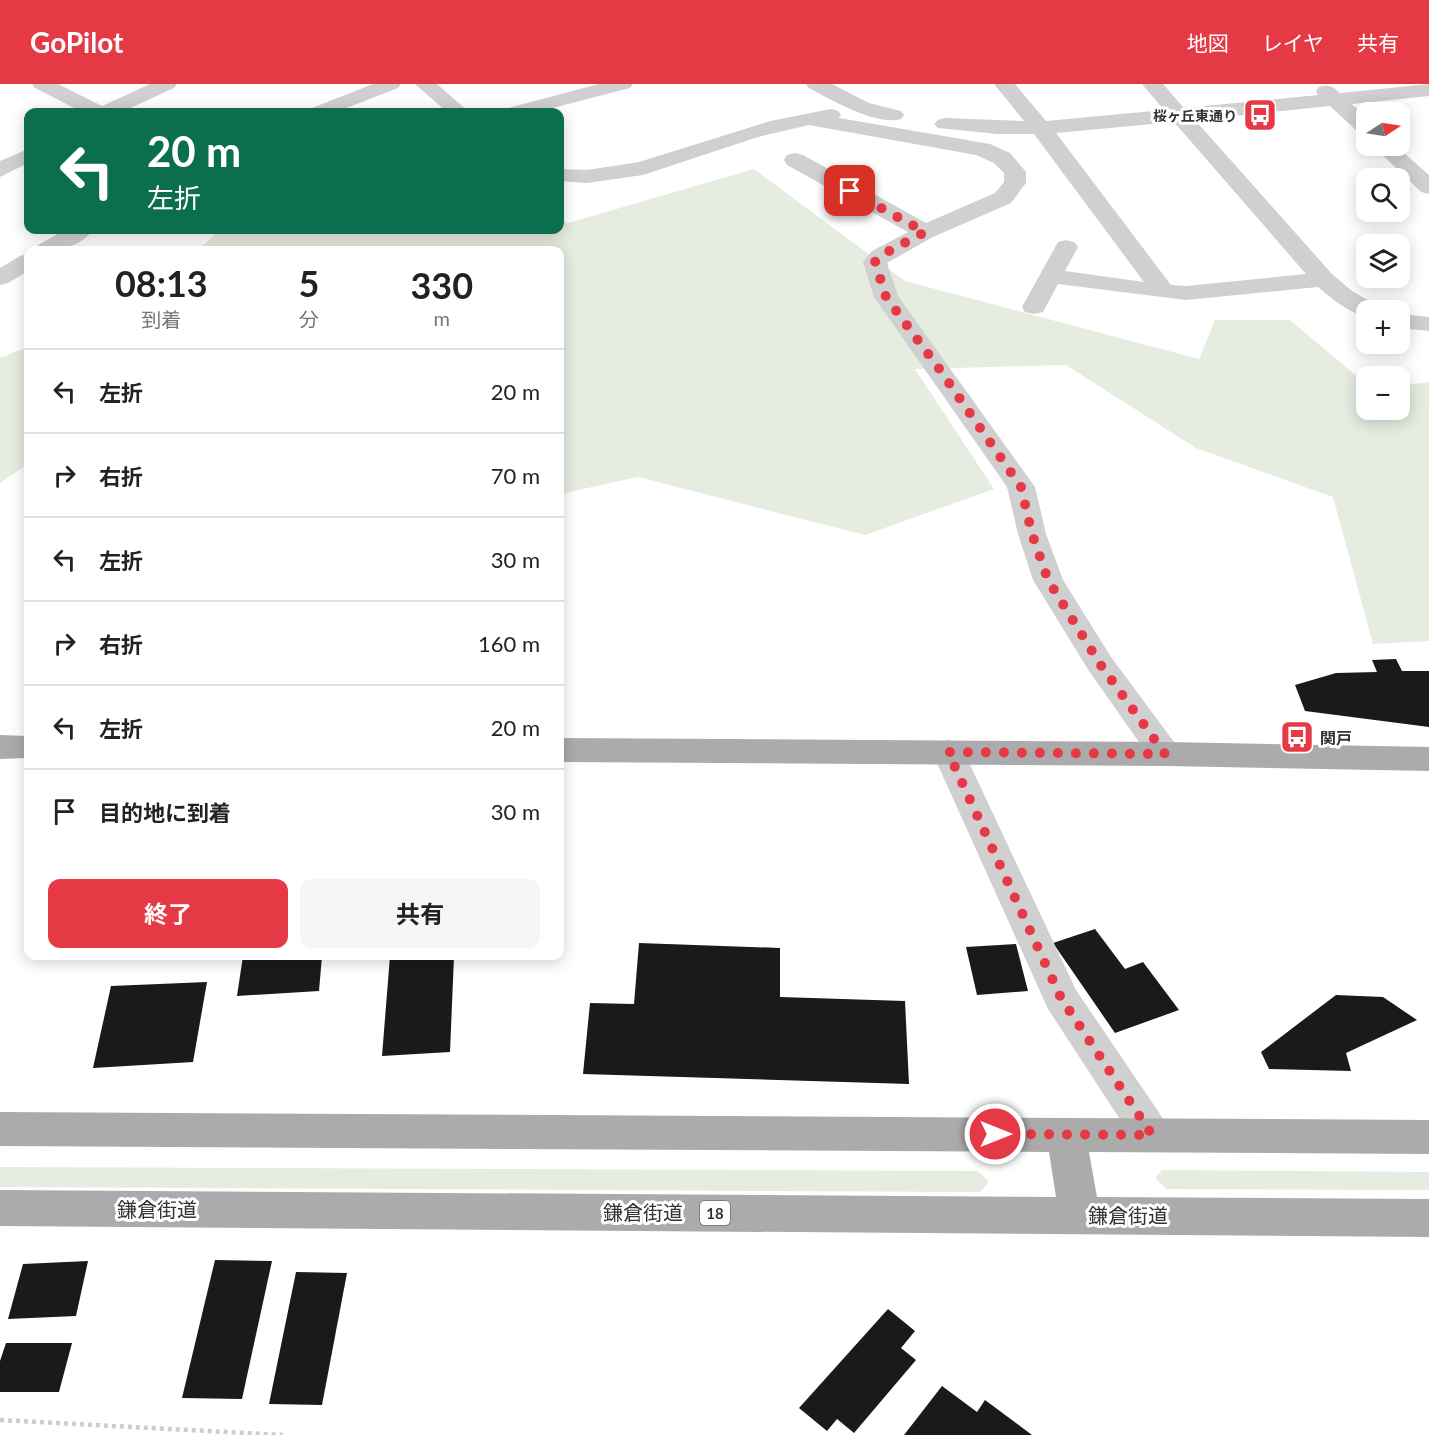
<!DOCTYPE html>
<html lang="ja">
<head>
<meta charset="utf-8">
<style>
  :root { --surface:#fff; --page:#f6f6f6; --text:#222; --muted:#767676; --line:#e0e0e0; --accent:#e63946 }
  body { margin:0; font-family:Lato,"Noto Sans JP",sans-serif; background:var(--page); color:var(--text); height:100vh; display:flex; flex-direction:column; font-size:22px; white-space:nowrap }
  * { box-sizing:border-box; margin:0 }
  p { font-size:20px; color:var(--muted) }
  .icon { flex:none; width:33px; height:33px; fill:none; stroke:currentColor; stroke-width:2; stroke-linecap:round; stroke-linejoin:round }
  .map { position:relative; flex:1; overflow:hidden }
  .sheet { position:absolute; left:24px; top:162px; width:540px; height:714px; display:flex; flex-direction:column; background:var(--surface); border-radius:12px; box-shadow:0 3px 15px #0003 }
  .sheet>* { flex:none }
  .hud { position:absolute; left:24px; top:24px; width:540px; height:126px; border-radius:12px; box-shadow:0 3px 15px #0003; background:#0b6e4f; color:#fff; overflow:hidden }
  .needle { width:39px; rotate:78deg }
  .tools { position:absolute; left:1356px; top:18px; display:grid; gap:12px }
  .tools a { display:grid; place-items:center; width:54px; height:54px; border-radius:12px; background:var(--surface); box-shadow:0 3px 15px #0003; font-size:30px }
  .pin { position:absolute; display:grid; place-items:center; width:51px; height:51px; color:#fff; margin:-26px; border-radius:12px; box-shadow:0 3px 9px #0006 }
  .me { position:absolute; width:66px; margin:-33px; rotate:90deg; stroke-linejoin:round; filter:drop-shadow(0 0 4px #0008) }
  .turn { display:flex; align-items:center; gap:21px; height:126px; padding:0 24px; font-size:27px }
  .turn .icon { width:78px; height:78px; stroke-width:2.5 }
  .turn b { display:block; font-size:42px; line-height:51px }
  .eta { display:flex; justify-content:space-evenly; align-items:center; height:102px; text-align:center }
  .eta b { font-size:36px; font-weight:700; line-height:42px }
  .primary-button { display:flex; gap:12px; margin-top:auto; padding:12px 24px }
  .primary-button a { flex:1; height:69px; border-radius:12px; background:var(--accent); color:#fff; font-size:24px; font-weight:700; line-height:69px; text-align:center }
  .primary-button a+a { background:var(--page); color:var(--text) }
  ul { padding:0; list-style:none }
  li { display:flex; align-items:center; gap:18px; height:84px; padding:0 24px; border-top:2px solid var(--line) }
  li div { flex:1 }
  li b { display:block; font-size:22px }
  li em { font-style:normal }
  header { display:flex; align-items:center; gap:36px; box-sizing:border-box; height:84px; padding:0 30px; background:var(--accent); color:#fff }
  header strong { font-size:28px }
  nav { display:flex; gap:33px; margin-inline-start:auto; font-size:21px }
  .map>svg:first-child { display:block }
  .green { fill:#e6ecdf }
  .building { fill:#1a1a1a }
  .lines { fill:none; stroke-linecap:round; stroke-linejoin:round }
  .path { stroke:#cdcdcd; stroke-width:4.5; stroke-dasharray:4 4; stroke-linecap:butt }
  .minor { fill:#d0d0d0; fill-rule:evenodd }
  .major { fill:#ababab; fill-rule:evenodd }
  .route { stroke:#e63946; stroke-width:10; stroke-dasharray:0 18 }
  .labels { text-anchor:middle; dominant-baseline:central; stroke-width:6; stroke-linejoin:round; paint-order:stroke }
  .far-poi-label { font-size:14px; font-weight:bold; fill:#333; stroke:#fff; text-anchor:end }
  .shield { fill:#fff; stroke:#707070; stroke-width:1.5 }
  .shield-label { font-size:15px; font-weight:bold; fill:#333 }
  .poi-label { font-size:16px; font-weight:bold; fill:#333; stroke:#fff; text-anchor:start }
  .near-street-label { font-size:20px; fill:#333; stroke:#fff }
</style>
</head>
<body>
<header>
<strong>GoPilot</strong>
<nav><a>地図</a><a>レイヤ</a><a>共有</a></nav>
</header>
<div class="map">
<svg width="1429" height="1351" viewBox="0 0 1429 1351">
  <rect width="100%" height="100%" fill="#fff"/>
  <g class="green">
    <polygon points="754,85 905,197 1199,275 1215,236 1290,236 1366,300 1366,326 1400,326 1400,302 1429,298 1429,557 1373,560 1333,413 1196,364 1066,281 915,285 994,405 865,451 638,393 560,410 560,166 198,166 220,146 560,146 560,136 568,139"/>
    <polygon points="28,263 28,380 0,399 0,274"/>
    <polygon points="0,1083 978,1087 989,1098 980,1108 0,1103"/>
    <polygon points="1162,1086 1429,1088 1429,1106 1167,1105 1155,1094"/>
  </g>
  <g class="building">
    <polygon points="1396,575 1402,587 1429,587 1429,643 1305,627 1295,601 1336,589 1377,588 1372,576"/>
    <polygon points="1095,845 1125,885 1143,878 1179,926 1115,949 1053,859"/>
    <polygon points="639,859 780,864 780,913 905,917 909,1000 583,990 590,919 634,920"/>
    <polygon points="1016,860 1028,907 977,911 966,863"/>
    <polygon points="243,872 322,872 319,907 237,912"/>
    <polygon points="390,872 454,872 450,968 382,972"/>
    <polygon points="207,898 193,978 93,984 111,902"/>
    <polygon points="1336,911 1383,913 1417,936 1346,969 1351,987 1269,985 1261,968"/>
    <polygon points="215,1176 272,1177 242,1315 182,1314"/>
    <polygon points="88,1177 76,1232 8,1235 23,1180"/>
    <polygon points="296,1188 347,1189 322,1321 269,1320"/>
    <polygon points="888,1225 915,1247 901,1264 916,1276 854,1349 837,1335 827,1347 799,1324"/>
    <polygon points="6,1259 72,1259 59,1308 0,1308 0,1277"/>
    <polygon points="942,1302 977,1328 985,1316 1032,1351 904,1351"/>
  </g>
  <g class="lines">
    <polyline class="path" points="0,1336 283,1351"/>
    <g class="minor">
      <polygon points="32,0 58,0 102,22 150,0 177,0 174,4 122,28 82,28 35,4"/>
      <polygon points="373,0 401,0 398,4 336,28 309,28 312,24"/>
      <polygon points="415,0 437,0 469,28 447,28"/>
      <polygon points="599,0 633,0 630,4 537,28 505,28 508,24"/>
      <path d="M806,0H832L869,19L901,27L904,31L901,35C875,42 832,16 809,4Z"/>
      <path d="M994,0H1015L1046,37L1164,26L1142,0H1163L1184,24L1318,11L1316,7L1319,3C1328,0 1333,2 1340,9L1429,0V12L1352,20L1366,34V51L1359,49L1330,22L1195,36L1332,190L1352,207L1377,221L1380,226H1366V233C1348,228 1332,215 1318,203L1186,216L1058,200L1043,228L1034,230L1025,228L1022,223L1058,158L1066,156L1074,158L1078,163L1065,187L1144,198L1034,50H997L938,44L934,40L938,36L945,34L1024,37ZM1174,38L1306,190L1186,202L1171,201L1056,49Z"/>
      <polygon points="831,25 838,27 841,31 839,34 990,60 1010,69 1026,88 1026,99 1011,119 933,153 887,179 898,212 1035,403 1046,450 1063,496 1111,573 1177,662 1181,670 1177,678 1165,682 1153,678 1089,587 1033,496 1018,450 1007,403 874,213 863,178 872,167 908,148 787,81 784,76 787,71 795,69 803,71 926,139 995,109 1004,98 1004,89 994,79 976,71 809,41 758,53 643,91 587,99 560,97 560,85 587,86 639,78 770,37"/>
      <polygon points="1373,62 1396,62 1429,91 1429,110 1421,108"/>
      <polygon points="28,65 28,79 0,93 0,77"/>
      <path d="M65,146H93C80,164 54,168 34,166L38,161Z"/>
      <polygon points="28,170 28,187 8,199 0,201 0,184 20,172"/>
      <polygon points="1400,230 1429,233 1429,247 1400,244"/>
      <polygon points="948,656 960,660 964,668 1076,906 1166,1039 1172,1051 1166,1063 1152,1068 1138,1063 1048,925 932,668 936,660"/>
    </g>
    <g class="major">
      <polygon points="0,651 28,652 28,674 0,675"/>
      <polygon points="560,654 1165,658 1429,663 1429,687 1165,682 560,678"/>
      <polygon points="0,1028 1429,1036 1429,1070 1089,1068 1097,1113 1429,1115 1429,1153 0,1142 0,1106 1056,1113 1049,1068 0,1062"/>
    </g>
  </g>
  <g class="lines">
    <polyline class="route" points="850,107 925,148 880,172 875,178 886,213 940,286 1021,403 1032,450 1048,496 1100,580 1165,670 948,668 1061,914 1152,1051 995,1050"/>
  </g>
  <defs>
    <symbol id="bus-square" viewBox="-11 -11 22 22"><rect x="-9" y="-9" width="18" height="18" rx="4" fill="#e63946" stroke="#fff"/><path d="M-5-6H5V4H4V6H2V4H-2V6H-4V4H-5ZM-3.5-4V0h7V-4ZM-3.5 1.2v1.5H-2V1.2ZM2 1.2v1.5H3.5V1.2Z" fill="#fff"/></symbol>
  </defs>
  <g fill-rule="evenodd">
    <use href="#bus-square" x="1241" y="12" width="38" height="38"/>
    <use href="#bus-square" x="1278" y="634" width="38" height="38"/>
  </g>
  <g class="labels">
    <g class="far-poi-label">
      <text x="1237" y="31">桜ヶ丘東通り</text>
    </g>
    <rect class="shield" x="700" y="1117" width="30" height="24" rx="4.5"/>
    <g class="shield-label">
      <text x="715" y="1129">18</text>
    </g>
    <g class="poi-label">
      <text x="1320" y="653">関戸</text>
    </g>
    <g class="near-street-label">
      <text x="157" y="1125">鎌倉街道</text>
      <text x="643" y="1128">鎌倉街道</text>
      <text x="1128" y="1131">鎌倉街道</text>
    </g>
  </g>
</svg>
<div class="tools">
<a><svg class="needle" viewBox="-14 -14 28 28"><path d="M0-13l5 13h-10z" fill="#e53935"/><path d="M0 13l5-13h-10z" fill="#767676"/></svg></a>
<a><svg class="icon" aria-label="search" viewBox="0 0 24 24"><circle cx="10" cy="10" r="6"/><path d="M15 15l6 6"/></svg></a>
<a><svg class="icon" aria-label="layers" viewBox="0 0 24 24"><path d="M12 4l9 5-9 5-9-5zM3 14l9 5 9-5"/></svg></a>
<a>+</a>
<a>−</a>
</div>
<div class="pin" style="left:850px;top:107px;background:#d93025"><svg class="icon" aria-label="arrive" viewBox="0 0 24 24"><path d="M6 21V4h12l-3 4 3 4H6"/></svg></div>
<svg class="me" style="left:995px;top:1050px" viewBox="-20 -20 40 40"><circle r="17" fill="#e63946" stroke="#fff" stroke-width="3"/><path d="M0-11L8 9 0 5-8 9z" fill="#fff"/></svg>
<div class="hud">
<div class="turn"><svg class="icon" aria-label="left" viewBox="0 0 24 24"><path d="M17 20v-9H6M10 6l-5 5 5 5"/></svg><div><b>20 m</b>左折</div></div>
</div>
<section class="sheet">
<div class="eta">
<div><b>08:13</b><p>到着</p></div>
<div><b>5</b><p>分</p></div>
<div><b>330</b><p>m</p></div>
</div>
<ul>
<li><svg class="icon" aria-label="left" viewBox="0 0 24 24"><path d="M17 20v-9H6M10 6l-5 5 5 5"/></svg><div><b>左折</b></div><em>20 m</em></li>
<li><svg class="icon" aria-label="right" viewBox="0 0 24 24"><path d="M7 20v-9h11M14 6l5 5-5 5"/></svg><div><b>右折</b></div><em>70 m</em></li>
<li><svg class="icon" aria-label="left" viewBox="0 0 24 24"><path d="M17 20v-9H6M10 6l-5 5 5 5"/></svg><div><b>左折</b></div><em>30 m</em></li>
<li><svg class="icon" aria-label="right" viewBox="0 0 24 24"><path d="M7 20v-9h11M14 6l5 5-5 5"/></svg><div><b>右折</b></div><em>160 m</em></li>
<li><svg class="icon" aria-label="left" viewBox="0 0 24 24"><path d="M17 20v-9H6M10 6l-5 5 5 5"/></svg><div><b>左折</b></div><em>20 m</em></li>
<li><svg class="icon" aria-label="arrive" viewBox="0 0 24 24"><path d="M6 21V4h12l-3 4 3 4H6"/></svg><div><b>目的地に到着</b></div><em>30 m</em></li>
</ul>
<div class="primary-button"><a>終了</a><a>共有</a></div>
</section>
</div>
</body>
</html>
